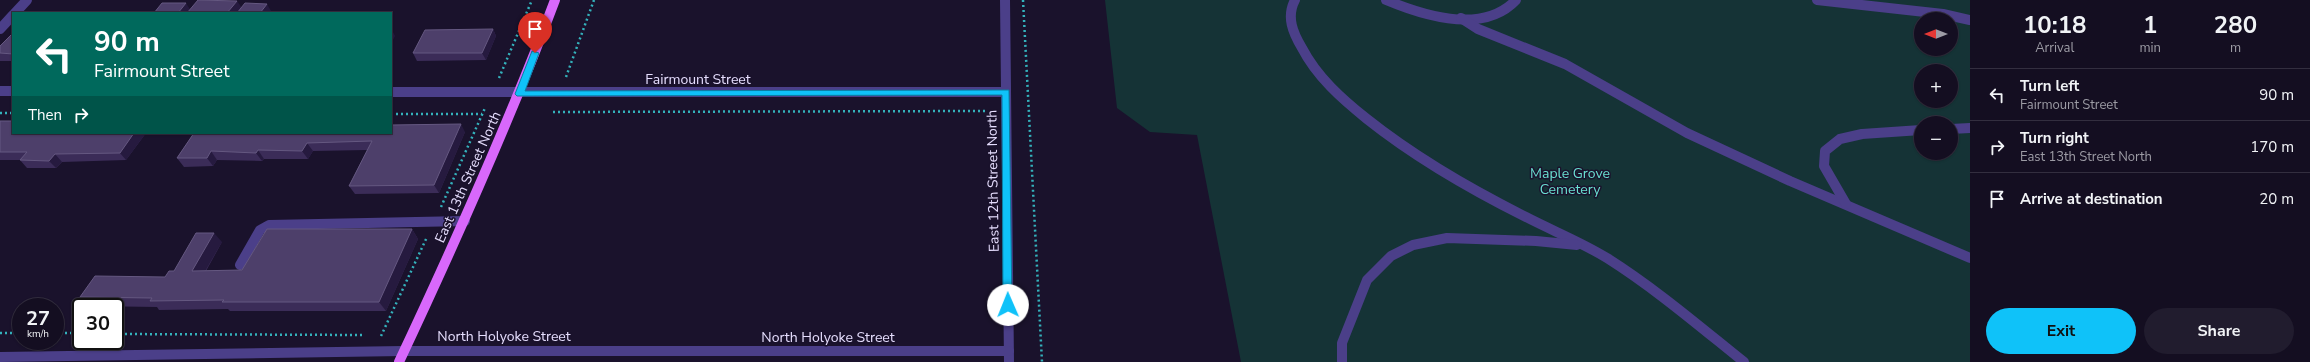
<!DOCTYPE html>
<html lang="en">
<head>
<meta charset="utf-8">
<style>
  :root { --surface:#140e21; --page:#211c2e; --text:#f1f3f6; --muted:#9d9ca5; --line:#332e3f; --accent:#0fc2f9 }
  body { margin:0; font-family:"Nunito Sans",sans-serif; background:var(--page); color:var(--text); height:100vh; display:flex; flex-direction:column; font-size:15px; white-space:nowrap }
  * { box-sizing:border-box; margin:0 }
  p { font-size:13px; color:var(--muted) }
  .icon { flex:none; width:22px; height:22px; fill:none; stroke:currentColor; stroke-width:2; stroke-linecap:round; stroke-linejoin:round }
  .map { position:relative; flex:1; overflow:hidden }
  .drawer { display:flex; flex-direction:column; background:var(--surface); width:340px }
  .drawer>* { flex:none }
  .guide { position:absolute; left:12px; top:12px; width:380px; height:122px; border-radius:0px; box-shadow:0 1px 3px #0004,0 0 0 1px var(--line); background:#00695c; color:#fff; overflow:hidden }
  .needle { width:26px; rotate:270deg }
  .tools { position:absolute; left:1914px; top:12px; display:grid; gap:8px }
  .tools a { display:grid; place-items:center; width:44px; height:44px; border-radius:50%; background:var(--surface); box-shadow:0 1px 3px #0004,0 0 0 1px var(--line); font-size:20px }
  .speed { position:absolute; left:12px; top:298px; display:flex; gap:8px; font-size:20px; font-weight:700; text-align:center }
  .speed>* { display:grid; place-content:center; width:52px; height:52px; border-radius:50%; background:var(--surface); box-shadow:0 1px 3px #0004,0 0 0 1px var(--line); line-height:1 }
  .speed small { font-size:10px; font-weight:400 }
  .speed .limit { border:2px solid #111; border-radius:6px; background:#fff; color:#111 }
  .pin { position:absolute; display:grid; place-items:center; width:34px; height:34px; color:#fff; margin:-41px -17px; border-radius:50% 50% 50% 0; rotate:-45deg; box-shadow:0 0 4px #0007 }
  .pin .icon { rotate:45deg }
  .me { position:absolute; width:44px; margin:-22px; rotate:359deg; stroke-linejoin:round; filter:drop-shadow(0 0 3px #0008) }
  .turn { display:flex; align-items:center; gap:14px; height:84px; padding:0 16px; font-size:18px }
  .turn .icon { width:52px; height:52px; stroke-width:2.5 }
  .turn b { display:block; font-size:28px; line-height:34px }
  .then { display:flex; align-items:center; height:38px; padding:0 16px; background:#0003; gap:8px; font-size:15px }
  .eta { display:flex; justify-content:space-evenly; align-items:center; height:68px; text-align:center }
  .eta b { font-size:24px; font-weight:700; line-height:28px }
  .action { display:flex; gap:8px; margin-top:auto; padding:8px 16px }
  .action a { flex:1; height:46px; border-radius:24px; background:var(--accent); color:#111; font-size:16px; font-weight:700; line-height:46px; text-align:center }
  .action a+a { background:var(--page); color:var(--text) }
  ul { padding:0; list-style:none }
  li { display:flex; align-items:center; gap:12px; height:52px; padding:0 16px; border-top:1px solid var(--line) }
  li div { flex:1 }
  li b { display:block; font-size:15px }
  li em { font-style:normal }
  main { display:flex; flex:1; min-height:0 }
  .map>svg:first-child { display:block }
  .green { fill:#153336; fill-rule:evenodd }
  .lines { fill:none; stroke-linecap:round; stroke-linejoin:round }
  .path { stroke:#34b2bc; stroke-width:2.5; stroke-dasharray:2 3; stroke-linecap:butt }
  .minor { stroke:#4b3f89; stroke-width:10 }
  .major { stroke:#d868fb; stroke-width:10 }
  .wall { fill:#3b2c58 }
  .shaded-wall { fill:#261a3f }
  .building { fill:#4d3f6a; stroke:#655881 }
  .route { fill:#0fc2f9; stroke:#0a7ea2 }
  .labels { text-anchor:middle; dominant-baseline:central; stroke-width:3; stroke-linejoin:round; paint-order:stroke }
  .street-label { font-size:14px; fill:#e6defe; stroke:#1a122c }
  .park-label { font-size:14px; fill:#69dfd1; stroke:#1a122c }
</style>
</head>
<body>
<main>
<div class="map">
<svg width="1970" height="362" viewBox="0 0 1970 362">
  <rect width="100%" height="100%" fill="#1a122c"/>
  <path class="green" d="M1105,0H1970V362H1241L1197,135L1150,132L1117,108ZM1921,19H1951V49H1921ZM1921,71H1951V101H1921ZM1921,123H1951V153H1921Z"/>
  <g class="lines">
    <g class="path">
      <polyline points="1023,0 1042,362"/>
      <polyline points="566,77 594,0"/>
      <polyline points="499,78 532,0"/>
      <polyline points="553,112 986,111"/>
      <polyline points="0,113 13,113"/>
      <polyline points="391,114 482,114"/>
      <polyline points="441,207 485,108"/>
      <polyline points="0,333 21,333"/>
      <polyline points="55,333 81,333"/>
      <polyline points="115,334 362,335"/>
      <polyline points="381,336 427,237"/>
    </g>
    <g class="minor">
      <polyline points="1005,0 1009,362"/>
      <path d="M1295,0C1286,17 1293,33 1302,48C1317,77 1342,99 1367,119C1416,158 1470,189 1526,217C1553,231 1581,242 1607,258C1656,289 1699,326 1744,362"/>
      <path d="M1386,0C1424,16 1483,35 1516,0"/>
      <polyline points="1817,0 1943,14 1970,20"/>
      <polyline points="15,13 27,0"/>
      <polyline points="1461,18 1478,29 1565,64 1687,133 1790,181 1970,258"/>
      <polyline points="0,29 13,15"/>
      <polyline points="0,91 13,91"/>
      <polyline points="391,92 1006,92"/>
      <polyline points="1951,129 1970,128"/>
      <polyline points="1846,204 1824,166 1825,151 1840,139 1862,134 1921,130"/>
      <polyline points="240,265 260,230 269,225 465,221"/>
      <polyline points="0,357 403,351 1009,351"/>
      <polyline points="1342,362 1342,343 1367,280 1391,256 1413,245 1447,238 1536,241 1577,245"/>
    </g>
    <path class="major" d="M399,362C455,243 509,123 555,0"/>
  </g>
  <g class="wall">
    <polygon points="493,29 496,36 486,60 417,61 413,53"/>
    <polygon points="13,33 13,61 0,61 0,46"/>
    <polygon points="0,121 13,133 146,133 126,160 62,162 56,168 27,168 20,160 0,160"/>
    <polygon points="465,132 439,193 355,194 349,186 367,150 313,151 308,159 264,159 262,161 217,160 213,166 184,167 177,158 194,133"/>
    <polygon points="412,229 418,239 386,311 230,311 228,309 159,310 157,307 89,306 80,297 165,277 222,242 206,271 242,270"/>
  </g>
  <g class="shaded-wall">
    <polygon points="237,1 242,8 238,13 227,13"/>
    <polygon points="186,3 191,11 190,13 178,13"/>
    <polygon points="267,4 271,11 270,13 260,13"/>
    <polygon points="391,28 395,36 391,44"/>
    <polygon points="493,29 496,36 486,60 482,53"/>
    <polygon points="461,124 465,132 439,193 434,185"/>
    <polygon points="134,133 146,133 126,160 120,153"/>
    <polygon points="307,143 313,151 308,159 302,151"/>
    <polygon points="258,150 264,159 262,161 256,153"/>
    <polygon points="211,151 217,160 213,166 207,158"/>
    <polygon points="55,154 62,162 56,168 49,161"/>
    <polygon points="412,229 418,239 386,311 379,302"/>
    <polygon points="214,233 222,242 200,280 192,271"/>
  </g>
  <g class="building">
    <polygon points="198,0 237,1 227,13 187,13"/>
    <polygon points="162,3 186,3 178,13 154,13"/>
    <polygon points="245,3 267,4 260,13 237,13"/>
    <polygon points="493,29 482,53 413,53 425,30"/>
    <polygon points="13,33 13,54 0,53 0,46"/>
    <polygon points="0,121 13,121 13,133 134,133 120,153 55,154 49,161 20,160 27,152 0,152"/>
    <polygon points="461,124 434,185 349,186 372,141 307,143 302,151 258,150 256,153 211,151 207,158 177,158 194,133 391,133 391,125"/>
    <polygon points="267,229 412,229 379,302 222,302 224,300 150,301 152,298 80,297 95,276 165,277 169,271 174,271 196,233 214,233 192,271 242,270"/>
  </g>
  <polygon class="route" points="532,51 539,53 525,91 1009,90 1012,308 1008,309 1003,305 1002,95 517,96 515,94"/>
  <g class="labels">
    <g class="street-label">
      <text x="698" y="79">Fairmount Street</text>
      <text transform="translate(468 177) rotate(-66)">East 13th Street North</text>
      <text transform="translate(993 181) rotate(-91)">East 12th Street North</text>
      <text x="504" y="336">North Holyoke Street</text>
      <text x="828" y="337">North Holyoke Street</text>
    </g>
    <g class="park-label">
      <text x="1570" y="173">Maple Grove<tspan x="1570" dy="16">Cemetery</tspan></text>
    </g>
  </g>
</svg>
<div class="tools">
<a><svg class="needle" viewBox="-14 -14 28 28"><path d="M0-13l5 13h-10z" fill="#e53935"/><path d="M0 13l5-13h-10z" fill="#9d9ca5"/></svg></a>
<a>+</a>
<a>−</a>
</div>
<div class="speed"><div>27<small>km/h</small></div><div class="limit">30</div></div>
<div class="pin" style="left:535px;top:53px;background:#d93025"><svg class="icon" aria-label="arrive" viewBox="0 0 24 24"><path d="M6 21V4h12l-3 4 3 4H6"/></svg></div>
<svg class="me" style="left:1008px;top:305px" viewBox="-20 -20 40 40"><circle r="19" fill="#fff"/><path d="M0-13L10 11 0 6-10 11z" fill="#0fc2f9"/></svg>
<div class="guide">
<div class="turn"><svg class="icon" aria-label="left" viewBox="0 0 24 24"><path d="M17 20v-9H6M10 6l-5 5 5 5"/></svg><div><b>90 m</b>Fairmount Street</div></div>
<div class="then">Then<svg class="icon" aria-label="right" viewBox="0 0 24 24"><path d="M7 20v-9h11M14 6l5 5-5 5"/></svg></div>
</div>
</div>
<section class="drawer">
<div class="eta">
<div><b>10:18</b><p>Arrival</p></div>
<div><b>1</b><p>min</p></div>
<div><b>280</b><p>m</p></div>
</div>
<ul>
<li><svg class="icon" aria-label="left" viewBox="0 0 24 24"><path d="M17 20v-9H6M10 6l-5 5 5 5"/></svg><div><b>Turn left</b><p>Fairmount Street</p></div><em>90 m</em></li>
<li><svg class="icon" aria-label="right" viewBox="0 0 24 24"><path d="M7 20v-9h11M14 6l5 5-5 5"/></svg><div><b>Turn right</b><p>East 13th Street North</p></div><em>170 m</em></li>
<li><svg class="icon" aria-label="arrive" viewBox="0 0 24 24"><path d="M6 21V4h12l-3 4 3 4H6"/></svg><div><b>Arrive at destination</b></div><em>20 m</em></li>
</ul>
<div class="action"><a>Exit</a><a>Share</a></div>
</section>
</main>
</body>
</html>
